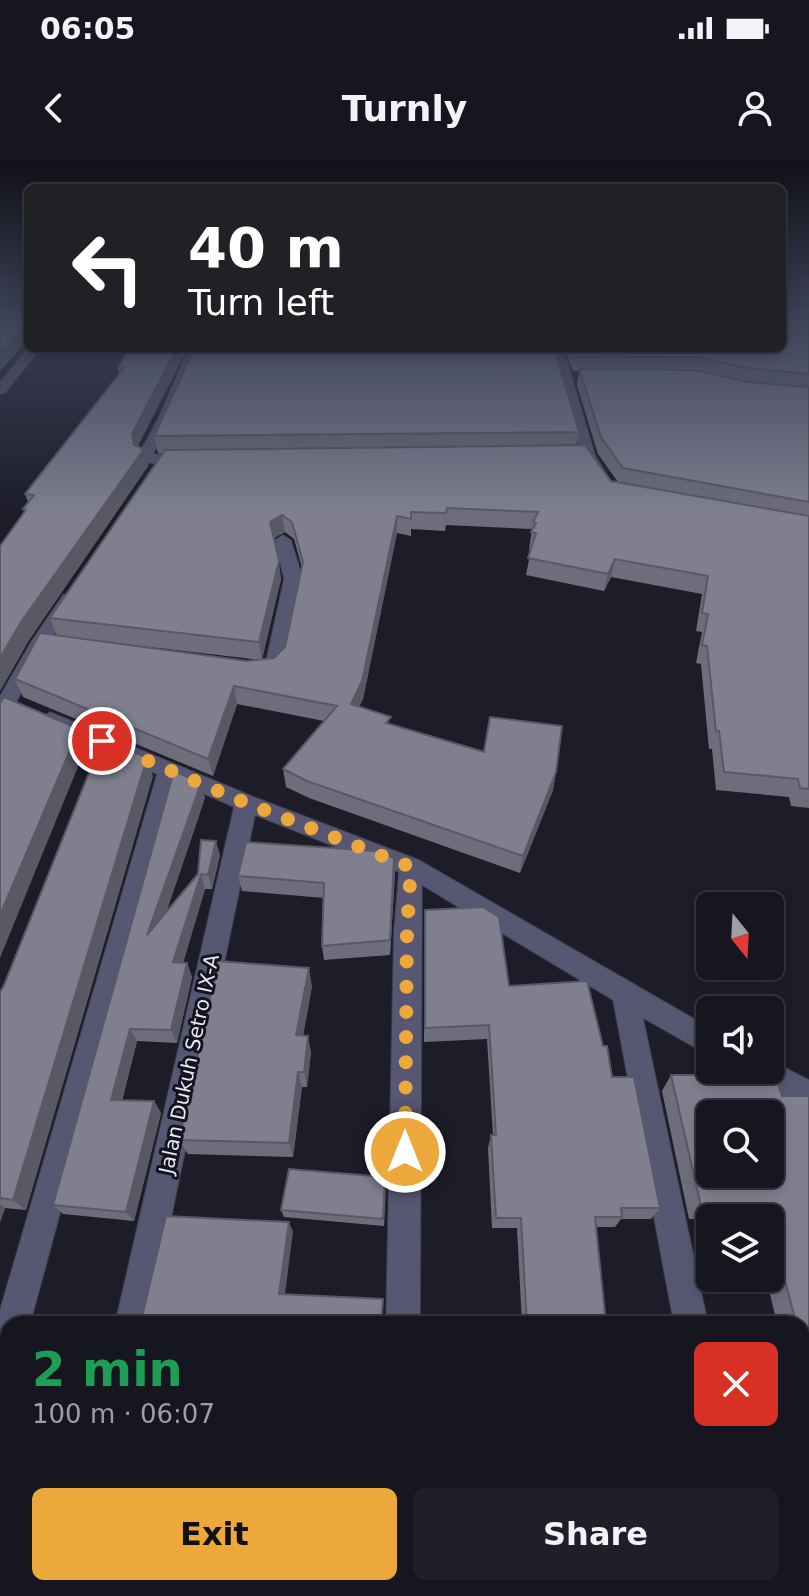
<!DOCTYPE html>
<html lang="en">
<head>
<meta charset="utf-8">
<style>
  :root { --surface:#161620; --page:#1f1f29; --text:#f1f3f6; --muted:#9e9fa5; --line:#35353e; --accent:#eda83b }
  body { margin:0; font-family:"DejaVu Sans",sans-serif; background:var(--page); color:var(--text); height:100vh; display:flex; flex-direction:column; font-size:30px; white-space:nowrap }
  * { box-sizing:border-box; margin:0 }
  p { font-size:26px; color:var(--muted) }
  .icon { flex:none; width:44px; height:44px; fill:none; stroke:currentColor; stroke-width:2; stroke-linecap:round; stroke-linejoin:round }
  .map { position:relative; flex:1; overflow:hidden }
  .drawer { position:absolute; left:0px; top:1156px; width:810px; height:280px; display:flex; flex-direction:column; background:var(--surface); border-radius:24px 24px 0 0; box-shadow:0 4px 12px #0003,0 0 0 2px var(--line) }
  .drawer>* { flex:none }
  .top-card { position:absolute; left:24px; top:24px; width:762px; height:168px; border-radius:12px; box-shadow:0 4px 12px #0003,0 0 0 2px var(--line); background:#202124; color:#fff; overflow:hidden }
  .needle { width:52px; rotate:162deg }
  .fabs { position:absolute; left:696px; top:732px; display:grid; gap:16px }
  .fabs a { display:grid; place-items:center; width:88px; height:88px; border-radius:12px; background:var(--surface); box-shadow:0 4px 12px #0003,0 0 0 2px var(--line); font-size:40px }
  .pin { position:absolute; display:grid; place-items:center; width:68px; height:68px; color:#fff; margin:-34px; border:4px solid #fff; border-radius:50%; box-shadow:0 2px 8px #0007 }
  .me { position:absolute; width:88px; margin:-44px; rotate:0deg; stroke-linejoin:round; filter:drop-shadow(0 0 6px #0008) }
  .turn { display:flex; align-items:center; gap:28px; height:168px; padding:0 32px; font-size:36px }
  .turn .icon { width:104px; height:104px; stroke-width:2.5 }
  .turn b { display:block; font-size:56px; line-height:68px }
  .round { display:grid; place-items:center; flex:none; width:84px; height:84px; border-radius:12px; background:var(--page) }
  .summary { display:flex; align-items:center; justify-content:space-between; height:136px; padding:0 32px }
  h1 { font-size:48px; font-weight:700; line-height:60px; color:#1e9e55 }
  .primary-button { display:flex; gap:16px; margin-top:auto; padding:16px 32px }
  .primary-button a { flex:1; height:92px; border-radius:12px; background:var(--accent); color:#111; font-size:32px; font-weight:700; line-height:92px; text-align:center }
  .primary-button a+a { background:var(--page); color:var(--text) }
  .status { display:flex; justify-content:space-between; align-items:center; height:56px; padding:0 40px; background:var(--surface); direction:ltr }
  .status svg { height:22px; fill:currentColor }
  header { display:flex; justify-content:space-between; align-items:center; height:104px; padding:0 32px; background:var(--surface); font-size:36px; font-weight:700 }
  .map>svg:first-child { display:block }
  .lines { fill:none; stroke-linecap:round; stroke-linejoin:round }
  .minor-casing { stroke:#3a3a46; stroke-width:2 }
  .minor { fill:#575773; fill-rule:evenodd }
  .wall { fill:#6d6d7c; fill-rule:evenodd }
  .shaded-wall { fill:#595965 }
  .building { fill:#7f7f90; stroke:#595965; stroke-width:2; fill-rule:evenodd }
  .route { stroke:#eda83b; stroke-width:14; stroke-dasharray:0 25.2 }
  .labels { text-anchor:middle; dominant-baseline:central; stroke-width:6; stroke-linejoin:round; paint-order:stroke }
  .street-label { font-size:20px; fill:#e9e9f2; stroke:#141420 }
</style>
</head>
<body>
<div class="status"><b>06:05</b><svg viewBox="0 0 49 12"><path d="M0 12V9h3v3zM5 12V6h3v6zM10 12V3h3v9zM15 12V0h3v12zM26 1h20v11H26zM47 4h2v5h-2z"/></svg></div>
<header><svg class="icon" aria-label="back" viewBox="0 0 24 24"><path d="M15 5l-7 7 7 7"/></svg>Turnly<svg class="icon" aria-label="person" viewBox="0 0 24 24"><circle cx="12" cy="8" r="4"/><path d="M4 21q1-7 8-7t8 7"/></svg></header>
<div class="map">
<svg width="809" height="1436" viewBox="0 0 809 1436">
  <rect width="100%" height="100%" fill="#1d1d2a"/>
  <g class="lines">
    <defs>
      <g id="minor">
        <polygon points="29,188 41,188 5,233 0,234 0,222"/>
        <polygon points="189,188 201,188 172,259 153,294 190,296 197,300 190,304 145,303 138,295 158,259"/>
        <polygon points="551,188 563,188 595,295 606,314 604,317 594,317 581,295"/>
        <path d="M283,375L291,380C294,392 300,405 301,417C303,435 288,501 276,513L255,516L245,510L248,506L266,501L284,419L275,380Z"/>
        <polygon points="69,434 78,439 49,482 7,559 0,561 0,536 31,482 63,435"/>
        <polygon points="50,552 254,637 419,700 710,868 710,896 643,858 708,1164 674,1164 613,840 422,725 420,1164 386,1164 394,770 399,712 255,655 149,1164 115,1164 234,647 177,622 30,1164 8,1164 8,1223 0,1227 0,1150 157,614 43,564 40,559"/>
        <polygon points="770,900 809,920 809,949 751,919 747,910 770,910"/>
        <polygon points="54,1428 94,1428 92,1436 52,1436"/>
        <rect x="380" y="1428" width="40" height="8"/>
        <polygon points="723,1428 763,1428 765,1436 725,1436"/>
      </g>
    </defs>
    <use href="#minor" class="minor-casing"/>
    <use href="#minor" class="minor"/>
  </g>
  <g class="wall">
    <path d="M809,154V648L791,646L789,637L716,630L712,589H709L701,504L696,503L702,472L696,471L702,434L611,417L604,431L526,415L531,390H529L532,369L446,365L445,371L411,369V376L397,373L363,539L359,546L391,564L556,612L553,630L520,713L309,638L286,627L283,609L324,561L237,544L213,616L23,537L15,519L261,500L57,476L50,458L163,293H158L154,276L579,272L576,285L611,321L618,322L598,294L577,225L579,211H573L564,188H782ZM285,372L294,379L302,408L285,487L274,498L262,499L281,419L274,378Z"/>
    <polygon points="129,188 138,287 144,289 148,306 29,480 0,531 0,386 24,352 23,349 28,342 25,334 119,214 118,208"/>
    <polygon points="153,616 26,1050 5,1048 0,1062 0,832"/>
    <polygon points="205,638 166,753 198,714 220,695 212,729 205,729 183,803 187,803 192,817 177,883 137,881 122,941 154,941 161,953 134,1061 63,1054 53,1045"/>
    <polygon points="395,713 390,795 324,800 322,786 324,738 242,731 238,716"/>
    <polygon points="425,767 509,826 603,886 612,917 660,1048 651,1059 621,1059 615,1067 596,1067 606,1164 522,1164 517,1068 492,1068 488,988 491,975 493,975 487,879 424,882"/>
    <polygon points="312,826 303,876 311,892 307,927 302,927 293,997 188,994 179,980"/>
    <polygon points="671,915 737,925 782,936 809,936 809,1355 802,1355 802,1164 748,1164 754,1160 776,1159 766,1118 770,1118 770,1058 689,1059 662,931"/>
    <polygon points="386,1025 384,1066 284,1057 281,1050"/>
    <polygon points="802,1425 809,1425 809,1436 794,1436 792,1428 802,1428"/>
  </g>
  <g class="shaded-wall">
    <polygon points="28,162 28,180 0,211 0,192"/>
    <polygon points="177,188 188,188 136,290 144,289 148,306 29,480 0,531 0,498 21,462 134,285 132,274"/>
    <polygon points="282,355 285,372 272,379 270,362"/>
    <polygon points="397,356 397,373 363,539 352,561 351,544"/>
    <polygon points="615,399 611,417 604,431 608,414"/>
    <polygon points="279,401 281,419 262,500 259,482"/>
    <polygon points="234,526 237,544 213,616 208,599"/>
    <polygon points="79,569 86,587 0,798 0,755"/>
    <polygon points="147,598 153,616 26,1050 13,1040"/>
    <polygon points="556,612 553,630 520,713 523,696"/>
    <polygon points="201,623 205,638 153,789 147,775"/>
    <polygon points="216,681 220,695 212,729 208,715"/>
    <polygon points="394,698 395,713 390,795 390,780"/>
    <polygon points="201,714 205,729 179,816 173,802"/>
    <polygon points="187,803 192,817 177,883 171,870"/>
    <polygon points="309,808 312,826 300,892 296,875"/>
    <polygon points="130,869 137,881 119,952 111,940"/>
    <polygon points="308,876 311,892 307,927 304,912"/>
    <polygon points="298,912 302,927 293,997 289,983"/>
    <polygon points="154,941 161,953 134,1061 126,1052"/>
    <polygon points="0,1044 5,1048 0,1062"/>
    <polygon points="289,1062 293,1072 284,1142 279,1134"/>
    <polygon points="40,1428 51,1428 49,1435 50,1436 34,1436 36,1429"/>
  </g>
  <g class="building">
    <polygon points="0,154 28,154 28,162 0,192"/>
    <polygon points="782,154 809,154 809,214 748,208 696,197 576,196 572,188 782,188"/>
    <polygon points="129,188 177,188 132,274 134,285 144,289 21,462 0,498 0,386 26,350 23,349 34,335 25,334 124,208 118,208"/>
    <polygon points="195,188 554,188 579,272 154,276"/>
    <polygon points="579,209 696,210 748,222 809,227 809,342 623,308 601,277"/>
    <polygon points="585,285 611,321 809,356 809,629 800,628 798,619 724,612 719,571 716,571 707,486 702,485 708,454 702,453 708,416 615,399 608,414 528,398 536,373 531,372 536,363 533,362 538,352 447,348 446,353 411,352 411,359 397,356 362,521 351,544 391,557 386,563 484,592 490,557 562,566 556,612 523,696 307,621 283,609 337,546 234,526 208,599 15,519 40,473 247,501 274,498 285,487 303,402 292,362 282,355 270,362 279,401 259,482 50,458 165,290"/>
    <polygon points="4,537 79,569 0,755 0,543"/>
    <polygon points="103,578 147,598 13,1040 0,1038 0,832 4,825"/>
    <polygon points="174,611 201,623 147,775 198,714 201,680 216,681 208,715 201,714 173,802 187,803 171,870 130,869 111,940 154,941 126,1052 53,1045"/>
    <polygon points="246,682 376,691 394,698 390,780 322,786 324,723 238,716"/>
    <polygon points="483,747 499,757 509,826 587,821 603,886 607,886 612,917 634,917 660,1048 621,1048 622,1057 595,1057 606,1164 527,1164 521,1058 496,1058 491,975 496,975 489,865 425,868 425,750"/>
    <polygon points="218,801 309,808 296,875 308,876 304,912 298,912 289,983 179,980"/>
    <path d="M671,915H735L737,925L778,924L782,936H809V1343L802,1320V1164H755L754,1160L795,1158L770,1066V1058H768L764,1046H701ZM710,954H770V1014H710Z"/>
    <polygon points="289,1009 385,1017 383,1059 281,1050"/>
    <polygon points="166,1056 289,1062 279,1134 383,1139 381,1164 134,1164 135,1160 142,1157"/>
    <polygon points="8,1196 8,1428 42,1428 36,1429 34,1436 0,1436 0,1197"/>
    <polygon points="260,1428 659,1428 661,1436 423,1436 424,1431 421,1428 379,1428 376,1431 376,1436 259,1436"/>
  </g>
  <linearGradient id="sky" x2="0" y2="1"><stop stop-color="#101017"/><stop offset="0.43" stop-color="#3a4055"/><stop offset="1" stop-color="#3a4055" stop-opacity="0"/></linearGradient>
  <rect width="809" height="355" fill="url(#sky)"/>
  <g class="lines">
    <polyline class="route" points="102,581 246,643 411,707 407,770 405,992"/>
  </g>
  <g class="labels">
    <g class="street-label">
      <text transform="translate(189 904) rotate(-78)">Jalan Dukuh Setro IX-A</text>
    </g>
  </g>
</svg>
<div class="fabs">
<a><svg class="needle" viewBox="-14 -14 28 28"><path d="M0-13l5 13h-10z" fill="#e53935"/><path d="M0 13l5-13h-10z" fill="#9e9fa5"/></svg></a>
<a><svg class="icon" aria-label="sound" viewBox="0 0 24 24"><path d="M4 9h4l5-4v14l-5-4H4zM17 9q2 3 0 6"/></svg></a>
<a><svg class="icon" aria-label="search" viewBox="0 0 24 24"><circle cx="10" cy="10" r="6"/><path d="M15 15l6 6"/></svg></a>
<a><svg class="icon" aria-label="layers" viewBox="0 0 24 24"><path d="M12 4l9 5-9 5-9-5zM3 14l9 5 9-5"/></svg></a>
</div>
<div class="pin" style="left:102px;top:581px;background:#d93025"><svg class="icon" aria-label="arrive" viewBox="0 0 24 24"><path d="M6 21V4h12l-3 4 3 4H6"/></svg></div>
<svg class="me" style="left:405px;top:992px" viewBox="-20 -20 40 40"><circle r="17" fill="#eda83b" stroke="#fff" stroke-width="3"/><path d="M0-11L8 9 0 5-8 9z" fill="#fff"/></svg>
<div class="top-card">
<div class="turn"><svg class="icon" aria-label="left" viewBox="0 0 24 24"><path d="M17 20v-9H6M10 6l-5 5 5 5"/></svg><div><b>40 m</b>Turn left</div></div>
</div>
<section class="drawer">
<div class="summary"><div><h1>2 min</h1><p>100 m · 06:07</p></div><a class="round" style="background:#d93025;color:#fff"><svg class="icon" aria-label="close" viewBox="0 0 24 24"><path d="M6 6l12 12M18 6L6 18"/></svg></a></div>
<div class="primary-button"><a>Exit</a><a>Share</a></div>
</section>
</div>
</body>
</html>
